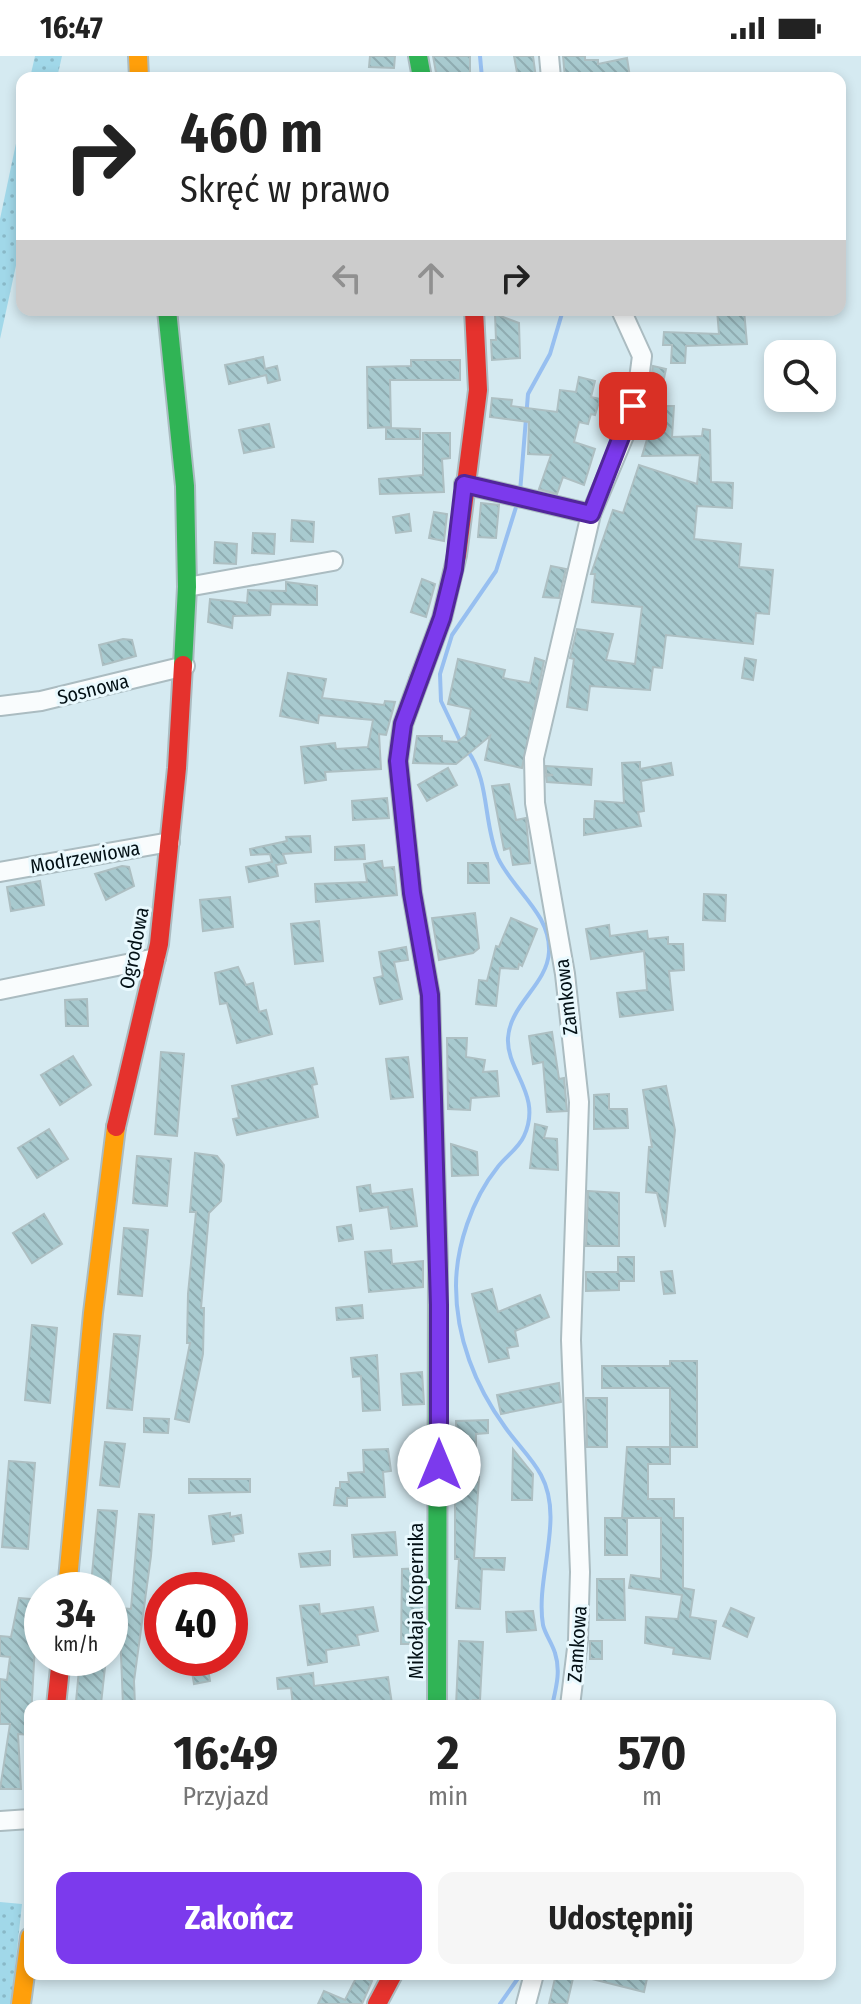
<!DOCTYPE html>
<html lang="pl">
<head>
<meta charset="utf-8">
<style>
  :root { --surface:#fff; --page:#f6f6f6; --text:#222; --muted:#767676; --accent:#7c3aed }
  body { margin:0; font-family:"Fira Sans Condensed",sans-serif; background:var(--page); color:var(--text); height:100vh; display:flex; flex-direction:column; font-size:30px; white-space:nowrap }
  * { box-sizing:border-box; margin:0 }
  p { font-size:26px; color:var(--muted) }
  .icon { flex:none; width:44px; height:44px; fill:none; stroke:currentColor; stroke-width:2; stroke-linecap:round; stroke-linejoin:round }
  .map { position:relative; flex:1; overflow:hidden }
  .sheet { position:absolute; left:24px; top:1644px; width:812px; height:280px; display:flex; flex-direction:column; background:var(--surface); border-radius:16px; box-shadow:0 4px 12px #0003 }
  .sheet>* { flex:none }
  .guide { position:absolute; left:16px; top:16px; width:830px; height:244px; border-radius:16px; box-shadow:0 4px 12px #0003; background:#fff; color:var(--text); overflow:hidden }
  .controls { position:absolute; left:764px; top:284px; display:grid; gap:16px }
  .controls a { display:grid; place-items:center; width:72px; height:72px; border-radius:16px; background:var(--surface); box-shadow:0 4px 12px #0003; font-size:40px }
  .speed { position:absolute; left:24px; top:1516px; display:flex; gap:16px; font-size:40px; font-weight:700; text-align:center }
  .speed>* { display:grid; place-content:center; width:104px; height:104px; border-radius:50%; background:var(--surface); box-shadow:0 4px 12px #0003; line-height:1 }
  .speed small { font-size:20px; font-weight:400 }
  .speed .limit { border:12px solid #d22; background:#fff; color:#111 }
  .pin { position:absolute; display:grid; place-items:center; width:68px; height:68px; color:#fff; margin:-34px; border-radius:16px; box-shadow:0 4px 12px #0006 }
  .me { position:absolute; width:88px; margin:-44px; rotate:0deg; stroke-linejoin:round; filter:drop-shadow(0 0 6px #0008) }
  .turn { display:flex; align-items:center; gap:28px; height:168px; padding:0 32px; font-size:36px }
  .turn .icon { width:104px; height:104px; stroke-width:2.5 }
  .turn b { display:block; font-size:56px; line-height:68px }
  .lanes { display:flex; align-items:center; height:76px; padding:0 32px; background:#0003; justify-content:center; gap:40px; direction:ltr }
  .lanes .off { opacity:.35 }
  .eta { display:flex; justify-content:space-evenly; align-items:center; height:136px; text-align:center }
  .eta b { font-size:48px; font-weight:700; line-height:56px }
  .cta { display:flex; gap:16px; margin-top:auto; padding:16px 32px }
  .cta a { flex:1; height:92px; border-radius:16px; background:var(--accent); color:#fff; font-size:32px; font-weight:700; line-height:92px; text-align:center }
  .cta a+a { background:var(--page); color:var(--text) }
  .status { display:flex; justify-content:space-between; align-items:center; height:56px; padding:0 40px; background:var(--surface); direction:ltr }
  .status svg { height:22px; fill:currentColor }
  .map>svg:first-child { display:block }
  .grass { fill:url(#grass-dots) }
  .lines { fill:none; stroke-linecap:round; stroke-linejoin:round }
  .stream { stroke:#97bff0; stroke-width:4 }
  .building { fill:url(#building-back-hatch); stroke:#adbfc2; stroke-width:2 }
  .street-casing { stroke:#abbcc1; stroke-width:22 }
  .fast-casing { stroke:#abbcc1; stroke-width:22 }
  .slow-casing { stroke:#abbcc1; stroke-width:22 }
  .jam-casing { stroke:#abbcc1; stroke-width:22 }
  .street { stroke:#f9fcfd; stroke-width:18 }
  .fast { stroke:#30b455; stroke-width:18 }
  .slow { stroke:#ff9f0a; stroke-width:18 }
  .jam { stroke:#e5322d; stroke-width:18 }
  .route-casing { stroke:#51269a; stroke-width:20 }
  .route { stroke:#7c3aed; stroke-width:14 }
  .labels { text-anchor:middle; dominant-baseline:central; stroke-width:6; stroke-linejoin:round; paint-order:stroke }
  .street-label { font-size:20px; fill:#031015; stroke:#e9f9fe }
</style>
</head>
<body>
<div class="status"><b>16:47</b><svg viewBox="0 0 49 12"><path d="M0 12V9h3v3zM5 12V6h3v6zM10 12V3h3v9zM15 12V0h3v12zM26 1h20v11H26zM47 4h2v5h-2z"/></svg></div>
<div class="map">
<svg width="861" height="1948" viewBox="0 0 861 1948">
  <defs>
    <pattern id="grass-dots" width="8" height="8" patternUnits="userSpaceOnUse" patternTransform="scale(2)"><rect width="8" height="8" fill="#a1d8e9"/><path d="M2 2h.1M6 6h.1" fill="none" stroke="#89b8c7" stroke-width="1.8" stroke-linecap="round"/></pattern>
    <pattern id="building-back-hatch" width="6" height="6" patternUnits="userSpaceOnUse" patternTransform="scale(2)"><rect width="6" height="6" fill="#a8cacf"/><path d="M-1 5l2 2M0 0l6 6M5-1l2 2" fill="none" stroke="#8facb1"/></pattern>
  </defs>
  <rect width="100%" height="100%" fill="#d5eaf1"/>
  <g class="grass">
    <polygon points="35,0 62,0 57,22 30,22"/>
    <polygon points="22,59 22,182 0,283 0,163"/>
    <polygon points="0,1846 22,1848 11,1948 0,1948"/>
  </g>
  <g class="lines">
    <g class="stream">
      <polyline points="480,0 482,22"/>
      <polyline points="520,436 528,338 550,298 563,254"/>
      <polyline points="461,687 441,645 440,618 452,579 496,515 517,448"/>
      <path d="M467,694C490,724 483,767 498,802C513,834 551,858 549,896C547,929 510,948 508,982C506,1015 543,1039 524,1080C519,1092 505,1101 497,1112C472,1143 456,1191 456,1230C456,1281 475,1330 505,1371C516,1387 532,1402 541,1419C565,1463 535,1521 543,1569C545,1578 552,1587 555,1597C561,1615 556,1632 552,1650"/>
      <polyline points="500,1948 521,1918"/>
    </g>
  </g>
  <g class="building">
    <polygon points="370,0 395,0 394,12 369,11"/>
    <polygon points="433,0 470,0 470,22 437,22"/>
    <polygon points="514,0 533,0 536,22 518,22"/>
    <polygon points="563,0 585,0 585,4 598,4 598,8 627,2 630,21 565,22"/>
    <polygon points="717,254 744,254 747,288 686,290 685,307 671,307 672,289 663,289 664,276 719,278"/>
    <polygon points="495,258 519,267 520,302 492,304 491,284 496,284"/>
    <polygon points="263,301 265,313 277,310 280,324 268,327 266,319 229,328 225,309"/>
    <polygon points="411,304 460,304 460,324 390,324 391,371 368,372 367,311 411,310"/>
    <polygon points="653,310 666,313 658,350 674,350 672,381 702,380 703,373 710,374 711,426 733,427 732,452 697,450 694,483 741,488 739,511 773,514 769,558 756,557 753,588 666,579 662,612 653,611 650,634 590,630 587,654 567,651 574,603 570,602 577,573 613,578 606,604 635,608 642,551 592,546 595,518 591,518 613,454 623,457 639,409 697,428 700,399 642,400 648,380 645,380 647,347"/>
    <polygon points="579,321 595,325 591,341 600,343 595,359 591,358 588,368 579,366 574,386 595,393 584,429 563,421 557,438 539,433 551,399 528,398 529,366 490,361 492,342 512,344 511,350 557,356 560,334 576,336"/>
    <polygon points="269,368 274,391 244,397 239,374"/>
    <polygon points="386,372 420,373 420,383 386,383"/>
    <polygon points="423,377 450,377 450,402 442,403 444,436 380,438 379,423 423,419"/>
    <polygon points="481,447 499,449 496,482 478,481"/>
    <polygon points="434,456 447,458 444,485 429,482"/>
    <polygon points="409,458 411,475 396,477 393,461"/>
    <polygon points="292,464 314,466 313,486 291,485"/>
    <polygon points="253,477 275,478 274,498 252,497"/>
    <polygon points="215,486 237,488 236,508 214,507"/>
    <polygon points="551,510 566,513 559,542 543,541"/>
    <polygon points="422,523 435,528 426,561 411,556"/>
    <polygon points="286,526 317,530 317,549 271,548 270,559 233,560 232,572 208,566 210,543 247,547 248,534 286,535"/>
    <polygon points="123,583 132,584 136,600 103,609 99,589"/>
    <polygon points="535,602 544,605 522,712 485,704 490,680 456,708 413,707 417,680 442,680 442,685 457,686 466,679 471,653 448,648 458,603 505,614 503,622 530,627"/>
    <polygon points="745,602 756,604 753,624 742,622"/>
    <polygon points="288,617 326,623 322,642 384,649 385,645 395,646 386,679 379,678 381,713 325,716 326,724 305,727 301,691 335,687 336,693 368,691 373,664 319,659 318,667 280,660"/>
    <polygon points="640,706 640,713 671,707 673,719 641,725 644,755 638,756 641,770 584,779 584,763 594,763 595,745 624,747 622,707"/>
    <polygon points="546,710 592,713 591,729 547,726 546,720 553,719 546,718"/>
    <polygon points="448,712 457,729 427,745 418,729"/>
    <polygon points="509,728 516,764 526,762 530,807 513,809 510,792 504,794 492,730"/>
    <polygon points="387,742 389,762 353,764 352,745"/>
    <polygon points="310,780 311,796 283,798 286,807 276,809 278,820 249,826 246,811 272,806 270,798 251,799 250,793 287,785 286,781"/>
    <polygon points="364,789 365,803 335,804 335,791"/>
    <polygon points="382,805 383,812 394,811 397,839 316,846 315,828 367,826 364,808"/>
    <polygon points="468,807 488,807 489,827 468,827"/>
    <polygon points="122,810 129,811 134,830 106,844 95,818"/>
    <polygon points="40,825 44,849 11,855 7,831"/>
    <polygon points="704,838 726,839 725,865 703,864"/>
    <polygon points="230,841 233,871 203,875 200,844"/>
    <polygon points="475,857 479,892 473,897 439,904 432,862"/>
    <polygon points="511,862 537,873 522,910 519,908 518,913 500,912 496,950 476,948 479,924 487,925 496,890 499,891"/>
    <polygon points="319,865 323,905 295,908 291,868"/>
    <polygon points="609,869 610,880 647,875 648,883 668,881 668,888 683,888 684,914 669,915 673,954 620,961 617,937 647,934 644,895 591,903 586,873"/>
    <polygon points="406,891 408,904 394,906 402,943 380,948 374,922 383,920 379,896"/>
    <polygon points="238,911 246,929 253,927 259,956 266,954 272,978 237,987 227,947 220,948 215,917"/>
    <polygon points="87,943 88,970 66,970 65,944"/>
    <polygon points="552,976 559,1023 564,1022 567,1055 547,1056 543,1006 533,1008 529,980"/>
    <polygon points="447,982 467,982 466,1001 485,1004 483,1016 497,1015 499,1040 471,1042 470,1054 448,1053"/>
    <polygon points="161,996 184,998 177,1080 155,1078"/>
    <polygon points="73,1000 91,1029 60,1049 41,1019"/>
    <polygon points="408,1001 413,1041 391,1043 386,1003"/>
    <polygon points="313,1012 317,1028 312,1029 318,1061 237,1079 233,1063 239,1062 232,1030"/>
    <polygon points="666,1030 675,1074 665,1171 657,1137 646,1136 649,1091 652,1091 643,1034"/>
    <polygon points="609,1038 609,1053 627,1053 628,1072 594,1073 594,1039"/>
    <polygon points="535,1068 547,1071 544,1082 557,1083 558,1114 530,1112"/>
    <polygon points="49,1073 68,1103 37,1122 18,1092"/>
    <polygon points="451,1088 477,1096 478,1119 452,1120"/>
    <polygon points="195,1097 217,1100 224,1109 221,1145 209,1157 201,1252 204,1252 203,1298 189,1366 175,1363 190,1287 187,1287 188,1238 196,1156 190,1156"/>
    <polygon points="137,1100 171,1103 167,1150 133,1147"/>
    <polygon points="370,1129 371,1138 412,1133 417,1170 391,1173 388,1151 360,1155 357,1131"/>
    <polygon points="588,1135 619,1137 619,1190 586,1190"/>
    <polygon points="44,1158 62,1188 32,1207 13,1177"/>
    <polygon points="351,1169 353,1183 339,1185 337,1171"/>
    <polygon points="124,1172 148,1174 142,1240 118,1238"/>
    <polygon points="391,1194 392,1208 423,1205 423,1231 369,1236 365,1196"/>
    <polygon points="618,1201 634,1201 634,1225 619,1225 619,1234 586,1235 586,1216 618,1216"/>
    <polygon points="672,1215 675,1237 664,1238 661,1216"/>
    <polygon points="492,1233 498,1256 540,1239 549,1261 515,1275 518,1290 507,1292 509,1302 489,1306 472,1238"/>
    <polygon points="362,1249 363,1262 337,1264 336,1252"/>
    <polygon points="32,1269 57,1272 50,1347 25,1344"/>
    <polygon points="114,1278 140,1280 132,1354 107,1352"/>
    <polygon points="377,1299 380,1354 363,1355 361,1320 353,1321 351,1302"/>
    <polygon points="670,1305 697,1305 697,1391 670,1391 670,1332 602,1332 602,1310 670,1310"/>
    <polygon points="422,1316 424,1348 403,1349 401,1318"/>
    <polygon points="559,1327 561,1346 501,1358 497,1339"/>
    <polygon points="586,1342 607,1342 607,1391 587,1391"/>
    <polygon points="144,1362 169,1363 168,1377 144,1376"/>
    <polygon points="488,1364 488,1377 476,1378 476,1398 457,1399 456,1365"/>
    <polygon points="105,1386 125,1388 119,1431 100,1429"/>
    <polygon points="627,1391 670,1391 670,1408 648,1408 648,1443 674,1443 674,1462 683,1462 683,1532 694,1534 690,1561 716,1565 710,1603 673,1598 674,1592 645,1587 646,1561 678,1563 682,1539 629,1532 631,1519 661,1523 661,1462 622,1462"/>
    <polygon points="388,1393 391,1415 383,1416 385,1441 347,1442 347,1450 334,1449 336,1432 340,1432 340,1426 349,1426 348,1417 364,1416 363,1394"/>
    <polygon points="513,1393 533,1418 532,1444 512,1444"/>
    <polygon points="9,1405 35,1407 28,1493 2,1491"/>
    <polygon points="455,1420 479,1421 474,1502 505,1502 504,1514 482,1513 480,1553 456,1552 459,1503 455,1503"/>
    <polygon points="189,1423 250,1423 250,1436 189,1437"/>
    <polygon points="98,1454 117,1455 110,1530 91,1529"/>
    <polygon points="230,1457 230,1461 241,1459 243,1477 233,1479 234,1485 213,1488 209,1460"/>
    <polygon points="139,1458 154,1459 151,1500 134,1625 135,1649 123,1650 120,1572 110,1572 110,1551 131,1553"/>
    <rect x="605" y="1462" width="22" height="37"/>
    <polygon points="395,1476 397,1499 354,1501 352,1479"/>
    <polygon points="330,1495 330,1509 301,1511 299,1498"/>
    <polygon points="422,1512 422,1567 414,1568 414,1588 401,1588 402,1513"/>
    <polygon points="597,1523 624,1523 625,1564 597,1564"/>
    <polygon points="19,1542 42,1544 39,1589 35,1589 30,1679 18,1678 21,1733 0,1733 10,1668 0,1668 0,1623 7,1624 10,1601 0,1600 0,1580 11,1581"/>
    <polygon points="319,1548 320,1558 373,1551 378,1575 357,1579 359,1589 326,1594 327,1606 308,1609 300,1550"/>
    <polygon points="731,1552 754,1562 747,1581 723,1570"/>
    <polygon points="533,1555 536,1574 507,1576 506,1556"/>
    <polygon points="459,1585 483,1586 480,1644 473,1644 473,1650 456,1650"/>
    <rect x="590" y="1585" width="12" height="18"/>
    <polygon points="80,1602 106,1602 101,1648 76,1646"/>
    <polygon points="207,1607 210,1625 194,1628 191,1610"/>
    <polygon points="313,1617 314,1630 388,1621 392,1648 293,1650 291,1632 278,1633 277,1622"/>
    <polygon points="358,1918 372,1925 362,1948 318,1948 324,1935 345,1944"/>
    <polygon points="556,1918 574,1918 567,1948 549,1948"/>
    <polygon points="589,1918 648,1918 644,1936 588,1922"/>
  </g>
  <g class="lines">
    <defs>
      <g id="street">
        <polyline points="549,0 551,22"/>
        <polyline points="464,428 591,458"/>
        <polyline points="187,531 333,505"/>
        <polyline points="0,650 41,645 185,610"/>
        <polyline points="0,816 170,786"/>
        <polyline points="0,934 156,902"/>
        <polyline points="570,1650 578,1584 580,1516 571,1284 579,1046 565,918 535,747 534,702 591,458 629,368 638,331 642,300 621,254"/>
        <polyline points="0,1765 30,1763"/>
        <polyline points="526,1948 534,1918"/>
      </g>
      <g id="fast">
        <polyline points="418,0 422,22"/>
        <polyline points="167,254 185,430 187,531 183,609"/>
        <polyline points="437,1650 438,1208"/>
      </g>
      <g id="slow">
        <polyline points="138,0 139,22"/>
        <polyline points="419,624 403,668 398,705 412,837 430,939 438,1208"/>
        <polyline points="67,1534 93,1257 116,1071"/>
        <polyline points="21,1948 30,1881"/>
      </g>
      <g id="jam">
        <polyline points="419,624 442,562 457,499 478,334 474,254"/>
        <polyline points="116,1071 159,888 177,712 183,609"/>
        <polyline points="56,1650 61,1602"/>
        <polyline points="377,1948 393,1918"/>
      </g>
    </defs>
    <use href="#street" class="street-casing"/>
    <use href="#fast" class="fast-casing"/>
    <use href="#slow" class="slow-casing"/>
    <use href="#jam" class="jam-casing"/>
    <use href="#street" class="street"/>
    <use href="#fast" class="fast"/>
    <use href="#slow" class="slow"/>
    <use href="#jam" class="jam"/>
  </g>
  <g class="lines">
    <defs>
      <polyline id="route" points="439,1409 439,1249 430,939 412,837 398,705 403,668 442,562 454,513 464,428 591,458 633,350"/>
    </defs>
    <use href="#route" class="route-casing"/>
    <use href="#route" class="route"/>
  </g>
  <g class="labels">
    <g class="street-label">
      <text transform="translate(93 633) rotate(-14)">Sosnowa</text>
      <text transform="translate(85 801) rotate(-10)">Modrzewiowa</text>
      <text transform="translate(134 892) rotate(-79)">Ogrodowa</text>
      <text transform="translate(566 941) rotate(-97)">Zamkowa</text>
      <text transform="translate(416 1545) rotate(-90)">Mikołaja Kopernika</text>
      <text transform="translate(577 1588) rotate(-86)">Zamkowa</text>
    </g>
  </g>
</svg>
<div class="controls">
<a><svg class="icon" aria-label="search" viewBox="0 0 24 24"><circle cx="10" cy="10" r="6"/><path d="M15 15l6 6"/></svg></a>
</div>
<div class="speed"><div>34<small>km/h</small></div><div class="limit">40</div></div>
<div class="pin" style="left:633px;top:350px;background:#d93025"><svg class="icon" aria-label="arrive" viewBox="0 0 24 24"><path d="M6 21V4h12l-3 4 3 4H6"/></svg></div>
<svg class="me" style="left:439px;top:1409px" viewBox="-20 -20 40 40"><circle r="19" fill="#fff"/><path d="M0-13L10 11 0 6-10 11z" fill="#7c3aed"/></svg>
<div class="guide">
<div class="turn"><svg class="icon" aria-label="right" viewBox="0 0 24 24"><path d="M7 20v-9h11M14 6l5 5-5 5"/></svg><div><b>460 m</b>Skręć w prawo</div></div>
<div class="lanes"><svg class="icon off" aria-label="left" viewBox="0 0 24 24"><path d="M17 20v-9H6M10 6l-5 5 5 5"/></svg><svg class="icon off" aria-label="ahead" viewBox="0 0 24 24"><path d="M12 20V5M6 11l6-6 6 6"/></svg><svg class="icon" aria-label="right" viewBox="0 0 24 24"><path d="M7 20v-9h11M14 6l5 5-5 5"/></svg></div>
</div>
<section class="sheet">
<div class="eta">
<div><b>16:49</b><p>Przyjazd</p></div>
<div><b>2</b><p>min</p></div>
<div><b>570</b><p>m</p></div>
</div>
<div class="cta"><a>Zakończ</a><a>Udostępnij</a></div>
</section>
</div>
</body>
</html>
